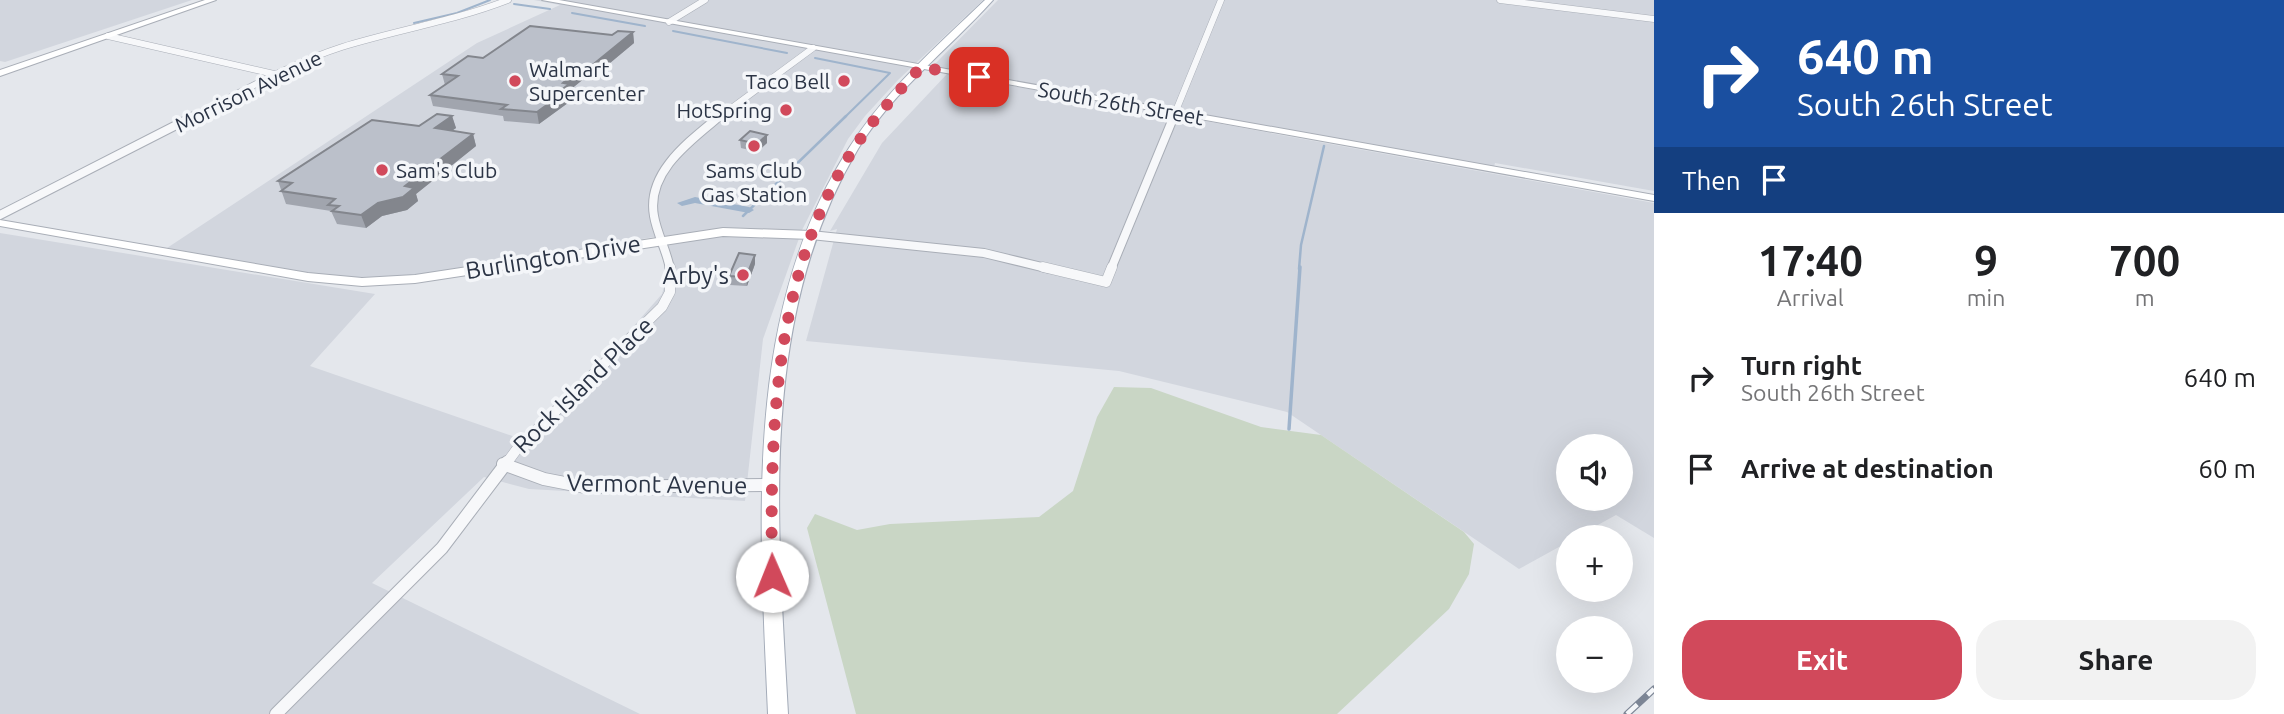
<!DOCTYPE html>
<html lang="en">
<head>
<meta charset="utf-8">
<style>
  :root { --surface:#fff; --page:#f2f2f2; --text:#202124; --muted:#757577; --accent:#d1495b }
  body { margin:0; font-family:Ubuntu,sans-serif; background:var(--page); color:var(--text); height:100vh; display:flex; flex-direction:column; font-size:26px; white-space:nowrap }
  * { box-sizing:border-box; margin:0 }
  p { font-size:23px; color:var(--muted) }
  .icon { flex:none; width:38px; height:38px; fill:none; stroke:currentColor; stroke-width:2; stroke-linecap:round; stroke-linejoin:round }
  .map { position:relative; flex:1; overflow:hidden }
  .sheet { display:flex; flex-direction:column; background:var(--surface); width:630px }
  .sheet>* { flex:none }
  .top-card { background:#1a4fa0; color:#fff; overflow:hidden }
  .buttons { position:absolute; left:1556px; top:434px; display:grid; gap:14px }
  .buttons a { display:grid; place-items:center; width:77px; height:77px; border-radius:50%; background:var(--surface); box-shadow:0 7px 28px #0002; font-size:35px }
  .pin { position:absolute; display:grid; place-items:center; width:60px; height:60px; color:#fff; margin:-30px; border-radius:14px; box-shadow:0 4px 10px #0006 }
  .me { position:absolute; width:77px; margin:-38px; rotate:359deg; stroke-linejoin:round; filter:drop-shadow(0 0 5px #0008) }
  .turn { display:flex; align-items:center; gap:24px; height:147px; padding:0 28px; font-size:32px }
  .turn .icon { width:91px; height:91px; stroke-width:2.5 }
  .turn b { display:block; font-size:49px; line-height:60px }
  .then { display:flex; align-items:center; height:66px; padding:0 28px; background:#0003; gap:14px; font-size:26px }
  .eta { display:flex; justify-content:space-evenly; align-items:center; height:119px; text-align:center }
  .eta b { font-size:42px; font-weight:600; line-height:49px }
  .button { display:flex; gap:14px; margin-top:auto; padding:14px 28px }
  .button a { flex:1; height:80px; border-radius:28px; background:var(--accent); color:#fff; font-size:28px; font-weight:600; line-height:80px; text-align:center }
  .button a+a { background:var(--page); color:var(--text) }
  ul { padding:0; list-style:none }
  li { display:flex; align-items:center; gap:21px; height:91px; padding:0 28px }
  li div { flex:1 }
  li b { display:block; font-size:26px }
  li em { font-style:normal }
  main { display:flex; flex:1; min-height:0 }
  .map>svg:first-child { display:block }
  .built { fill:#d2d6de; fill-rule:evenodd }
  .green { fill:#c9d6c5 }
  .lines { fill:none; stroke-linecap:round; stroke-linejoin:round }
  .stream-far2 { stroke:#9fb4cc; stroke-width:2 }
  .stream-far1 { stroke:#9fb4cc; stroke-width:2.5 }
  .stream { stroke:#9fb4cc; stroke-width:3.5 }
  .canal { fill:#9fb4cc; fill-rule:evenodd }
  .street-far3-casing { stroke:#a9aeb7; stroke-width:7 }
  .street-far2-casing { stroke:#a9aeb7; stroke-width:10 }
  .street-far1-casing { stroke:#a9aeb7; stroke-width:11 }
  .street-casing { stroke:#a9aeb7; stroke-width:14 }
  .secondary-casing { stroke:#a9aeb7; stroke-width:2 }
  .primary-casing { stroke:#a3abb8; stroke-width:2 }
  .street-far3 { stroke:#f7f8fa; stroke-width:6 }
  .street-far2 { stroke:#f7f8fa; stroke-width:8 }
  .street-far1 { stroke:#f7f8fa; stroke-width:10 }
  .street { stroke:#f7f8fa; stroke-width:12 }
  .secondary { fill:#fff; fill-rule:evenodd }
  .primary { fill:#fff; fill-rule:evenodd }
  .rail-casing { stroke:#7d8696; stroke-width:7 }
  .rail { stroke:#f4f6f9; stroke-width:4.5; stroke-dasharray:14; stroke-linecap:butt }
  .wall { fill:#a1a5ae }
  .shaded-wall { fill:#83868d }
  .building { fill:#bbc0ca; stroke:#83868d; stroke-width:2 }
  .route { stroke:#d1495b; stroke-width:12; stroke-dasharray:0 21.6 }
  .poi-dot { fill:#d1495b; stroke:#f4f6f9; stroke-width:2.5 }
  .labels { text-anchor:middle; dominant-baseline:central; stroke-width:7; stroke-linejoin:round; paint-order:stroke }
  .far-poi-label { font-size:21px; fill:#2b3445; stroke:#f4f6f9; text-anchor:start }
  .far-street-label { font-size:21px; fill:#2b3445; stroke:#f4f6f9 }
  .street-label { font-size:24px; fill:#2b3445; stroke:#f4f6f9 }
  .poi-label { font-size:24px; fill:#2b3445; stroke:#f4f6f9; text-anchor:end }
</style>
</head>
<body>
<main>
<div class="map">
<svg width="1654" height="714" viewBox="0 0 1654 714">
  <rect width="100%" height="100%" fill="#e4e7ec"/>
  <g class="built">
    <polygon points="0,0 192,0 5,62 0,61"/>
    <polygon points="534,0 983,0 898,80 865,116 848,139 802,230 763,339 745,501 529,489 484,477 372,583 640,714 0,714 0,233 375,294 310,366 521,439 625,336 662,294 668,272 654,237 408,276 362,277 326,277 167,248 477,43 560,5"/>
    <polygon points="998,0 1654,0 1654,191 1495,163 1494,167 931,68"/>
    <path d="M947,74L1654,203V538L1616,515L1576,537H1568V542L1519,569L1287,412L1119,371L806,341L837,229L830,231L882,143ZM1568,446H1620V499H1568Z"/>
  </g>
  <polygon class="green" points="1114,387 1151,388 1261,427 1321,435 1464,532 1474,544 1469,574 1449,609 1337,714 856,714 807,528 815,514 857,530 890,524 1039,517 1073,491 1097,417"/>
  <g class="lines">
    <g class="stream-far2">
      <polyline points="514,4 550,9"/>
      <polyline points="572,13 645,26"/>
      <polyline points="414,23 457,13 490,0"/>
      <polyline points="673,31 787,53"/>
      <polyline points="815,58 890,73 844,118"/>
    </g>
    <g class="stream-far1">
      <polyline points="743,216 846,116"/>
      <polyline points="1299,269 1301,245 1324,146"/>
    </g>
    <polyline class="stream" points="1289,429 1300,267"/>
    <polygon class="canal" points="695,197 749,207 754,210 749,213 695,203 682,206 677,203"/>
    <defs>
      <g id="street-far3">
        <polyline points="1500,0 1654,19"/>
        <polyline points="669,22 705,0"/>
        <polyline points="108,36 274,74"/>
        <path d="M190,118C240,93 289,64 342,47C397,30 454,21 508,0"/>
        <polyline points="718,118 813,48"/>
        <polyline points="1173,118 1221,0"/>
      </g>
      <g id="street-far2">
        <polyline points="0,215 194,116"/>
        <polyline points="811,235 984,253 1050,269"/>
        <path d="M670,269C667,251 657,234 654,216C646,172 690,141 720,116"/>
        <polyline points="1111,269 1174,116"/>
      </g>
      <g id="street-far1">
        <polyline points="1043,267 1106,282 1112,267"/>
        <polyline points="506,464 517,449 662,307 670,292 670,267"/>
      </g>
      <g id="street">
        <polyline points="503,464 544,479 585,487 772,485"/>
        <polyline points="276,714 442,548 507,462"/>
      </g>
      <g id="secondary">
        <polygon points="205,0 216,0 0,76 0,70"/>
        <polygon points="542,0 559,0 1654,195 1654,201"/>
        <polygon points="0,220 308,273 362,278 415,275 723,228 811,231 817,235 811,239 723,236 415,283 362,286 308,281 0,226"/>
      </g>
      <path id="primary" d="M985,0H993C948,50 893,91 858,149C757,318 778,526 788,714H768C760,526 742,313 849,148C885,91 937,46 985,0Z"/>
    </defs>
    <use href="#street-far3" class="street-far3-casing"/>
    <use href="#street-far2" class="street-far2-casing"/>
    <use href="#street-far1" class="street-far1-casing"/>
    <use href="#street" class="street-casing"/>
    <use href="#secondary" class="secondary-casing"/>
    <use href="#primary" class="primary-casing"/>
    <use href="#street-far3" class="street-far3"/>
    <use href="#street-far2" class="street-far2"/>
    <use href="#street-far1" class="street-far1"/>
    <use href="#street" class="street"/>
    <use href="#secondary" class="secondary"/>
    <use href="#primary" class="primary"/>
    <defs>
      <polyline id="rail" points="1627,714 1654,689"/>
    </defs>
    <use href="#rail" class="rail-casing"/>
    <use href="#rail" class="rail"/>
  </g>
  <g class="wall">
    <polygon points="633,32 634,43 592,78 586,77 570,90 572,100 539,124 504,121 503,116 433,106 430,95 445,85 442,74 483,58"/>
    <polygon points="452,116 456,128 452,131 473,134 476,146 416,194 418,201 407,210 382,216 366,228 337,224 331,211 286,204 278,181"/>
    <polygon points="767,135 767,143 757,152 741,148 740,140"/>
    <polygon points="755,264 747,286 730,285 729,276"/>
  </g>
  <g class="shaded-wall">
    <polygon points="633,32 634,43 592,78 590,67"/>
    <polygon points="584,66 586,77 570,90 572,100 539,124 537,112 563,83"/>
    <polygon points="452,116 456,128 438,140 435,128"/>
    <polygon points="473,134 476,146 416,194 418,201 407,210 382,216 366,228 361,215 378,203 405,186"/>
    <polygon points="767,135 767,143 757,152 757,144"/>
    <polygon points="755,255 755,264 747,286 746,277"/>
  </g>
  <g class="building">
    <polygon points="530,26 612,35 618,31 633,32 590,67 584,66 563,83 569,84 564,88 570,88 537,112 501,109 507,105 430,95 458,76 442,74 468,56 483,58"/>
    <polygon points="437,114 452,116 435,128 473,134 405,186 414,188 403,197 378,203 361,215 332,211 339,206 328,205 335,199 281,191 292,183 278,181 372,120 419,126"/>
    <polygon points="750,131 767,135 757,144 740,140"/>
    <polygon points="739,253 755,255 746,277 729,276"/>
  </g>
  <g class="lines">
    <path class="route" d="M772,576C770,433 773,278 851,153C871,121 896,94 921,67L979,77"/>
  </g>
  <g class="poi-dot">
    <circle cx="515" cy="81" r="7"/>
    <circle cx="844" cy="81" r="7"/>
    <circle cx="786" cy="110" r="7"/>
    <circle cx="754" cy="146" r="7"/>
    <circle cx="382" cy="170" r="7"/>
    <circle cx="743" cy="275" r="7"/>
  </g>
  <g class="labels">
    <g class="far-poi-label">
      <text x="529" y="69">Walmart<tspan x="529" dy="24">Supercenter</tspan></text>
      <text x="830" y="81" text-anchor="end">Taco Bell</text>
      <text x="772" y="110" text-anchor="end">HotSpring</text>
      <text x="396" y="170">Sam's Club</text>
      <text x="754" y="170" text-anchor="middle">Sams Club<tspan x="754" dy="24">Gas Station</tspan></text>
    </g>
    <g class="far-street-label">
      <text transform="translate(248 91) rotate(-26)">Morrison Avenue</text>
      <text transform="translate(1121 103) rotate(10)">South 26th Street</text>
    </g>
    <g class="street-label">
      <text transform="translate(553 257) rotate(-9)">Burlington Drive</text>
      <text transform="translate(583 385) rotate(-44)">Rock Island Place</text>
      <text transform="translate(657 484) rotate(1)">Vermont Avenue</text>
    </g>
    <g class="poi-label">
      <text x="729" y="275">Arby's</text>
    </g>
  </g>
</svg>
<div class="buttons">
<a><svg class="icon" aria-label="sound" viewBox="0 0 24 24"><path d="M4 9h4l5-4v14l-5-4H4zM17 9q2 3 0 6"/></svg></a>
<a>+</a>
<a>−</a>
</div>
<div class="pin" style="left:979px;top:77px;background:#d93025"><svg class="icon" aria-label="arrive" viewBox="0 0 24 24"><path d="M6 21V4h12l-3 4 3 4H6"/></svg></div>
<svg class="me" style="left:772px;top:576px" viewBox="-20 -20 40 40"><circle r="19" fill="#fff"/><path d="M0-13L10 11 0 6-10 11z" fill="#d1495b"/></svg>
</div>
<section class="sheet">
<div class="top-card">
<div class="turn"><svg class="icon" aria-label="right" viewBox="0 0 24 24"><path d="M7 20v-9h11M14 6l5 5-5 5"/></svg><div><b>640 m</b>South 26th Street</div></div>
<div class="then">Then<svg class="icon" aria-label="arrive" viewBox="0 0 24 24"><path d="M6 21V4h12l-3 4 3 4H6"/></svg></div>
</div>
<div class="eta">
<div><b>17:40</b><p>Arrival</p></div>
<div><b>9</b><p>min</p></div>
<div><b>700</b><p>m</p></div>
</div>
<ul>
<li><svg class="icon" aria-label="right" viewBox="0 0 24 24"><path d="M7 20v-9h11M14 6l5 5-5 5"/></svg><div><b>Turn right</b><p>South 26th Street</p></div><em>640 m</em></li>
<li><svg class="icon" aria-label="arrive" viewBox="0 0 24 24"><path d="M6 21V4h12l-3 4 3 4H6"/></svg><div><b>Arrive at destination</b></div><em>60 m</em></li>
</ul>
<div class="button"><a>Exit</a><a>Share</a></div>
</section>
</main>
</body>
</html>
